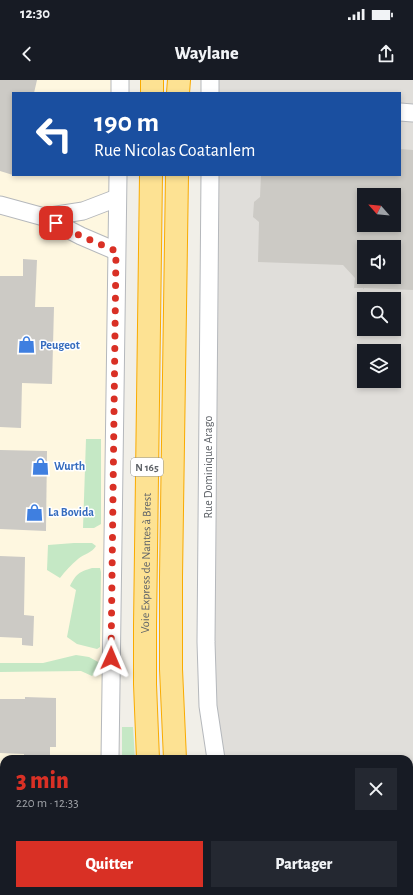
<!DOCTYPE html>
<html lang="fr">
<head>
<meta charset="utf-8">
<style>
  :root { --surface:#171b24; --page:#242831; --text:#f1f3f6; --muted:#9ea1a6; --accent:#d93025 }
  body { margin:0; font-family:"Alegreya Sans",sans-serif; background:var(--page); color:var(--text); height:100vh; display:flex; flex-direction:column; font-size:15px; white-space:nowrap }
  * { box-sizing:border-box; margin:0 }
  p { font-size:13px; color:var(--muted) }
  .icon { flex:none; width:22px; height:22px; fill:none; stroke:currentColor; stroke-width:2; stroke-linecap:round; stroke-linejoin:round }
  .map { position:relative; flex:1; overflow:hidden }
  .side { position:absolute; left:0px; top:675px; width:413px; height:140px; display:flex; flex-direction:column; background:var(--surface); border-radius:12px 12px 0 0; box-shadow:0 2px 6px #0003 }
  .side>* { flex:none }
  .guide { position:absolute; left:12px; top:12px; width:389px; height:84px; border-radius:0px; box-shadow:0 2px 6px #0003; background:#1a4fa0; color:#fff; overflow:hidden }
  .needle { width:26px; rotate:297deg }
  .controls { position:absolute; left:357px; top:108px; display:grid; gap:8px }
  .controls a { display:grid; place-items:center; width:44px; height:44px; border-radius:0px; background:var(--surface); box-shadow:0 2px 6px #0003; font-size:20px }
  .pin { position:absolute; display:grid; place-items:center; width:34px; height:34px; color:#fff; margin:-17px; border-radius:8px; box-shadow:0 2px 6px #0006 }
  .me { position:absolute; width:44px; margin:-22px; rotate:1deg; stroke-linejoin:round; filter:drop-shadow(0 0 3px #0008) }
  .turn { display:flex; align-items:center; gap:14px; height:84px; padding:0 16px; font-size:18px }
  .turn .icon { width:52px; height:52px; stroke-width:2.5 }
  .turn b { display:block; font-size:28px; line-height:34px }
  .round { display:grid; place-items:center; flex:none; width:42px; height:42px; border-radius:0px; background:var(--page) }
  .summary { display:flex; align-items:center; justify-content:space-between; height:68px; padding:0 16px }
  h1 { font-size:24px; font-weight:800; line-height:30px; color:var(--accent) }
  .cta { display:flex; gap:8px; margin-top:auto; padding:8px 16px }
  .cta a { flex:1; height:46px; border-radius:0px; background:var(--accent); color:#fff; font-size:16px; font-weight:800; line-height:46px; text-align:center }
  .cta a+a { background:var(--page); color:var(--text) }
  .status { display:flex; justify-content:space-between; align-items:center; height:28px; padding:0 20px; background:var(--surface); direction:ltr }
  .status svg { height:11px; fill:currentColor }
  header { display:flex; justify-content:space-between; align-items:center; height:52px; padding:0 16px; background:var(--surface); font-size:18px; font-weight:800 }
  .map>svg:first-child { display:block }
  .commercial { fill:#fef7e0 }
  .industrial { fill:#e0deda; fill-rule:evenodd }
  .green { fill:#c5e8c5 }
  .building { fill:#cccac5; fill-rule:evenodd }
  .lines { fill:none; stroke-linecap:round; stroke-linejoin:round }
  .minor-casing { stroke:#b5b8bc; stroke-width:19 }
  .highway-casing { stroke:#f9ab00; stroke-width:24 }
  .minor { stroke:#fff; stroke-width:17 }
  .highway { stroke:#fde293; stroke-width:22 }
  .route { stroke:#d93025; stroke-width:7; stroke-dasharray:0 12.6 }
  .labels { text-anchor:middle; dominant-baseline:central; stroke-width:3; stroke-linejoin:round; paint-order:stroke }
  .shield { fill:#fff; stroke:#8f9295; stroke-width:1 }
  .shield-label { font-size:11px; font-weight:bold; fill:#5f6368 }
  .shop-label { font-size:12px; font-weight:bold; fill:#366cbe; stroke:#fff; text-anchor:start }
  .street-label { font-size:12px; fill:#5f6368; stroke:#fff }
</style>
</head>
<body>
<div class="status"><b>12:30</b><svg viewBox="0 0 49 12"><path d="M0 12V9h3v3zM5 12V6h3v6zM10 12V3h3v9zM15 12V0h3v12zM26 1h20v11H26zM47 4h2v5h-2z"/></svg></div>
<header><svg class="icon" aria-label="back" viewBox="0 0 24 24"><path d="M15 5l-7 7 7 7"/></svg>Waylane<svg class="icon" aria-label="share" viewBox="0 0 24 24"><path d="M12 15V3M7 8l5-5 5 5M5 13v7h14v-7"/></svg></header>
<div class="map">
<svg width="413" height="815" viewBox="0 0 413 815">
  <rect width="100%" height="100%" fill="#f1efe8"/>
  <polygon class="commercial" points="0,0 120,0 120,13 13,13 13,95 118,95 110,679 4,679 4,811 107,811 107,815 0,815"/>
  <path class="industrial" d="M210,0H413V815H255L253,811H409V679H216L215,671L210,95H400V13H210ZM364,115H394V145H364ZM364,167H394V197H364ZM364,219H394V249H364ZM364,271H394V301H364Z"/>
  <g class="green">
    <polygon points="86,359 101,359 101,444 94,448 83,448"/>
    <path d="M74,463H92L96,466C92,473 84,474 78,479C71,485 65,491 60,498L47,490L48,465Z"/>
    <path d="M92,488H100L101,492L100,567L97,569L77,564L67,557L76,510L70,506C76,494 79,492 92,488Z"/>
    <polygon points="76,575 89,577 100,583 98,590 92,596 81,591 0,592 0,583 43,583"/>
    <polygon points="122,647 133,647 135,679 122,679"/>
    <polygon points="122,811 145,811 146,815 122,815"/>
  </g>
  <g class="building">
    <polygon points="0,0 37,0 34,13 13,13 13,95 0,91"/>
    <path d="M400,69L413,70V210L364,208V209L363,208H354L355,198L343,185L258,182L259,142L253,137L254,122L260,117L261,95H400ZM364,115H394V145H364ZM364,167H394V197H364Z"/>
    <polygon points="23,179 37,180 35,227 54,227 52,304 22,303 21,348 0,347 0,196 23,196"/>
    <polygon points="0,370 47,371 46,451 0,449"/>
    <polygon points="0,476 25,477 24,535 34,536 33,566 22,565 22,558 0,557"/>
    <polygon points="25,617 56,618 56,667 50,667 50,679 24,679 24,674 0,673 0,619 25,619"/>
  </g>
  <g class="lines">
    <defs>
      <g id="minor">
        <polyline points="120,13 120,0"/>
        <polyline points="210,13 210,0"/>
        <polyline points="400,32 413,33"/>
        <polyline points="210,95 206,562 208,626 216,679"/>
        <polyline points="0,125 44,137 81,156 116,171"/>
        <polyline points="44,137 83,131 117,118"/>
        <polyline points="110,679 118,95"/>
        <polyline points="253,811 255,815"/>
        <polyline points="107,815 107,811"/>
      </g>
      <g id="highway">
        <polyline points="152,13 152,0"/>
        <polyline points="178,13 179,0"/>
        <path id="s1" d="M148,679L145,604V546L151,95"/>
        <polyline points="175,679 171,589 171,497 177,95"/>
        <polyline points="160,811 160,815"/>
        <polyline points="186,811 187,815"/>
      </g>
    </defs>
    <use href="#minor" class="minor-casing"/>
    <use href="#highway" class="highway-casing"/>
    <use href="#minor" class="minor"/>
    <use href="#highway" class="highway"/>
  </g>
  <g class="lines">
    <polyline class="route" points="56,143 81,156 116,171 111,578"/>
  </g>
  <defs>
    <symbol id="shop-bare" viewBox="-9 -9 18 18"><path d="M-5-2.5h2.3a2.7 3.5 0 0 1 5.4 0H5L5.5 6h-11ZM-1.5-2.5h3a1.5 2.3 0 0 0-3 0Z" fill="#3f7fe0" stroke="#fff" stroke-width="2.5" paint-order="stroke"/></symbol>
  </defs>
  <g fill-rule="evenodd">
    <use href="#shop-bare" x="14" y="252" width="25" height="25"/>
    <use href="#shop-bare" x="28" y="374" width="25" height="25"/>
    <use href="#shop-bare" x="22" y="420" width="25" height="25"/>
  </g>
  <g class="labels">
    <rect class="shield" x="131" y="378" width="32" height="18" rx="3"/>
    <g class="shield-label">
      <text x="147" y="387">N 165</text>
    </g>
    <g class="shop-label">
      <text x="40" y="265">Peugeot</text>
      <text x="54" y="386">Wurth</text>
      <text x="48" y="432">La Bovida</text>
    </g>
    <g class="street-label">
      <text transform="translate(208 387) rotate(-90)">Rue Dominique Arago</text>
      <text stroke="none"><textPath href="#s1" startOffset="196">Voie Express de Nantes à Brest</textPath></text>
    </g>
  </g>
</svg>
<div class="controls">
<a><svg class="needle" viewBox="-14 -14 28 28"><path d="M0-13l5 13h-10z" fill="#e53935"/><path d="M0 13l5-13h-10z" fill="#9ea1a6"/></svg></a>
<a><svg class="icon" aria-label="sound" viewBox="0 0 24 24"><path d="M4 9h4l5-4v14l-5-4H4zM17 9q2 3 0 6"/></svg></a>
<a><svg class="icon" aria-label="search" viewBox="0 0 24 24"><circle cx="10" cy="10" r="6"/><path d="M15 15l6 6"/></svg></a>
<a><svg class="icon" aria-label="layers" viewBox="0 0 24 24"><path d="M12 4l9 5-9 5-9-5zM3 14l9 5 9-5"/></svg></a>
</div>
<div class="pin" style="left:56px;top:143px;background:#d93025"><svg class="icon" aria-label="arrive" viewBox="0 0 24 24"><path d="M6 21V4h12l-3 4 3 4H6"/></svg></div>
<svg class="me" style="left:111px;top:578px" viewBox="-20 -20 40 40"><path d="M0-17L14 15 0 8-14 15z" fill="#d93025" stroke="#fff" stroke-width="4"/></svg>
<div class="guide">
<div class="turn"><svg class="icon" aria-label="left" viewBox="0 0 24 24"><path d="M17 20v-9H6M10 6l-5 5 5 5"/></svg><div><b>190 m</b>Rue Nicolas Coatanlem</div></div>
</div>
<section class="side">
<div class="summary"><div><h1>3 min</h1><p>220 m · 12:33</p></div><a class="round"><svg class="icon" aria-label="close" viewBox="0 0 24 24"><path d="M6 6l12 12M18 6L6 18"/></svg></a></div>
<div class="cta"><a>Quitter</a><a>Partager</a></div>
</section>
</div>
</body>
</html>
